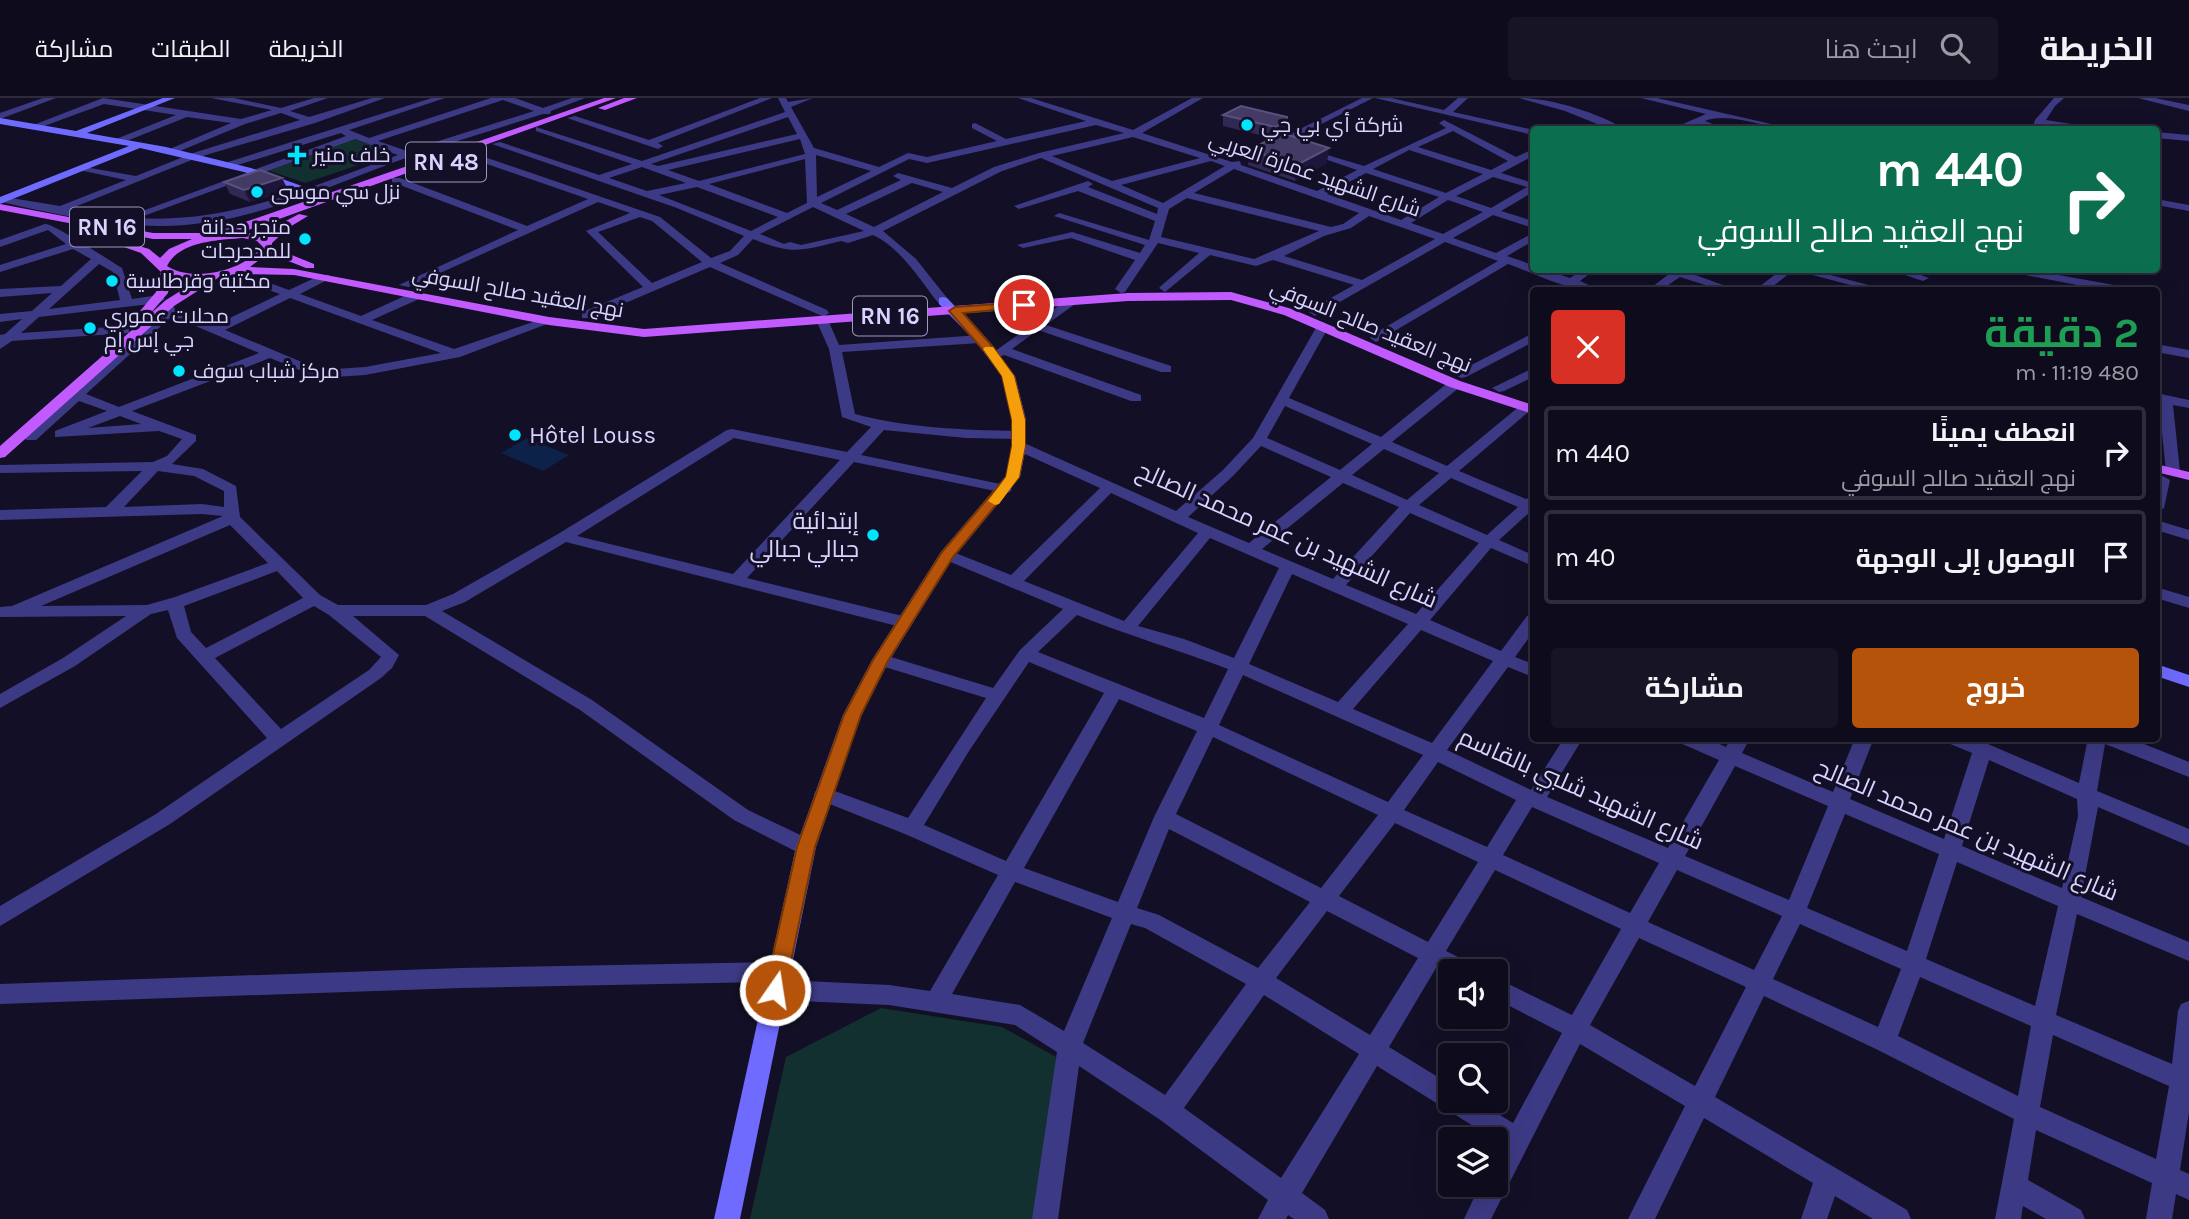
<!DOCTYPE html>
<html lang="ar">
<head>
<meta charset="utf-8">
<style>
  :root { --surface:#0e0b1c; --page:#171425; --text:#f1f3f6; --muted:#9b9ba3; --line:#2e2b3b; --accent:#b45309 }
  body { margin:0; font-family:Karla,Cairo,sans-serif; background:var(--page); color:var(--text); direction:rtl; height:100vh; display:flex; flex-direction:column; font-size:26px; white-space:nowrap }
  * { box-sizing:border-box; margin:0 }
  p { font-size:23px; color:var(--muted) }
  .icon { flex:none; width:38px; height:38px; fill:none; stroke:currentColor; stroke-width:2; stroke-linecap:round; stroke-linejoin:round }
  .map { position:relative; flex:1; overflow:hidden; direction:ltr }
  .drawer { position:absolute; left:1530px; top:189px; width:630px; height:455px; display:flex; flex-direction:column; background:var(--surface); border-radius:7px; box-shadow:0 7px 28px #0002,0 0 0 2px var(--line); direction:rtl }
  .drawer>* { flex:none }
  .guide { position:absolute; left:1530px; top:28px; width:630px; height:147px; border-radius:7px; box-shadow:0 7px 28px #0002,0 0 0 2px var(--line); direction:rtl; background:#0b6e4f; color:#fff; overflow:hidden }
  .tools { position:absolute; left:1438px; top:861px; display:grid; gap:14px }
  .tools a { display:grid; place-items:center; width:70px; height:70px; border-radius:7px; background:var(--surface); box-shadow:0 7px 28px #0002,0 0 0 2px var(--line); font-size:35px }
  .pin { position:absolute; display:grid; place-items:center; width:60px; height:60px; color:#fff; margin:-30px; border:4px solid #fff; border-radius:50%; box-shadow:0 2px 7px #0007 }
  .me { position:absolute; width:77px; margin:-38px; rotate:13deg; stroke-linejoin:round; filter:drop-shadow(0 0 5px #0008) }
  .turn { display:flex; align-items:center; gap:24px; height:147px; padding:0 21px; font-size:32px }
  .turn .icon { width:91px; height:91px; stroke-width:2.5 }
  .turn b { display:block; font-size:49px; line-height:60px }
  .round { display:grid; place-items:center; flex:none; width:74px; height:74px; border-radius:7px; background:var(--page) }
  .summary { display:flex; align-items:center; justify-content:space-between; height:119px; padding:0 21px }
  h1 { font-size:42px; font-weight:700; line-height:52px; color:#1e9e55 }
  .button { display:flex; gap:14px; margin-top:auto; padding:14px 21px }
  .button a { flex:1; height:80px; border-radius:7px; background:var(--accent); color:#fff; font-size:28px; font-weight:700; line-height:80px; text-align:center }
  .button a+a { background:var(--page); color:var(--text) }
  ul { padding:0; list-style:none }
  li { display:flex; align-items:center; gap:21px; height:94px; margin:0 14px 10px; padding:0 7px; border:4px solid var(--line); border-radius:7px }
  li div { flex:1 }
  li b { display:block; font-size:26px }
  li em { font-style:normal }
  header { display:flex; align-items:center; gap:42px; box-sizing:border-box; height:98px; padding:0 35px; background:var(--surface); border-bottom:2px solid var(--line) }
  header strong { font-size:33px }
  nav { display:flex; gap:38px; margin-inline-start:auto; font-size:24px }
  .search { width:490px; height:63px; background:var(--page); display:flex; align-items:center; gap:18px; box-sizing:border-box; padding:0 24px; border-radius:7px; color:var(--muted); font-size:26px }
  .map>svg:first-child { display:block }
  .green { fill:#12302f }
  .water { fill:#0c2248 }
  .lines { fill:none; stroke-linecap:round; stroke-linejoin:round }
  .street { fill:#3d3a85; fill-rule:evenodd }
  .secondary { fill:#6f6bff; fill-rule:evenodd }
  .primary { fill:#c25bff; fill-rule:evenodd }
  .wall { fill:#312854 }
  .shaded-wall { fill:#1d163a }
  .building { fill:#433a66; stroke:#5a527e; stroke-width:2 }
  .route { fill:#b45309; stroke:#753606; stroke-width:2 }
  .slow { fill:#f59e0b }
  .poi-dot { fill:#00e5ff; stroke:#130f26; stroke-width:2.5 }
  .labels { text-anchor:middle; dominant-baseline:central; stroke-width:6; stroke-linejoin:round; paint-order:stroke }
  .far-poi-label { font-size:21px; fill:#d9d4ff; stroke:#130f26; text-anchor:start }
  .far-street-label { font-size:21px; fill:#d9d4ff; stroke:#130f26 }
  .shield { fill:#130f26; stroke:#9e99be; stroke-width:2 }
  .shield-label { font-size:23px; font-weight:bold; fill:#d9d4ff }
  .poi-label { font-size:24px; fill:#d9d4ff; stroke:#130f26; text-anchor:start }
  .street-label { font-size:24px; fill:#d9d4ff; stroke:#130f26 }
</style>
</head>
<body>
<header>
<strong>الخريطة</strong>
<div class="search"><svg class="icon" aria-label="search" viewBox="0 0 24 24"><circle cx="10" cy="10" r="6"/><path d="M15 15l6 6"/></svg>ابحث هنا</div>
<nav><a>الخريطة</a><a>الطبقات</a><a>مشاركة</a></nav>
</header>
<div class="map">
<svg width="2189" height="1121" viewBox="0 0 2189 1121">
  <rect width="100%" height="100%" fill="#130f26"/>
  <g class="green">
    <polygon points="351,40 394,55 305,85 267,72"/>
    <polygon points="881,910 1002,929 1058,960 1036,1121 750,1121 786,959"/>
  </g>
  <polygon class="water" points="527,340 569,357 543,373 501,355"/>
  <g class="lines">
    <g class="street">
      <polygon points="43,0 56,0 0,21 0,15"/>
      <path d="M103,0L241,21L272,12L211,0H234L281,10L314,0H328L290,13L309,19L372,0H385L315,25L199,59L72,110L126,119L346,38L341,35L231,69L228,68V64L432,0H445L349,32L369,40L491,0H515L543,10L572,0H585L551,13L550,16H543C497,31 448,45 403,61C331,87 262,121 185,127C125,132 60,117 1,104L0,102L5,99L60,108L126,82L79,72V68L136,78L193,55L300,22L281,15L245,26L175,55L172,54V50L231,25L187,19L119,46L116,45V41L176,17L104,6L36,31L28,29ZM503,2L534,13L407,53L378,43ZM355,41L398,57C312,88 231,126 138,120Z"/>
      <polygon points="760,0 772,0 658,45 663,48 658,51 567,20 575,18 649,42"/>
      <path d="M778,0H786L788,4L813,0L791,9L814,50L879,69L908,55L927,59L997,43L972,30V26L975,25L1006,41L1086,23L1018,0H1031L1133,32L1192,0H1203L1142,35L1232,64L1240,63L1241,67L1317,93L1357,72L1304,54V50L1364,68L1446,30L1439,25L1444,22L1516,59L1533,51V58L1501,75L1533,85V94L1501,113L1533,123V130L1493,117L1453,140L1496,155L1533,135V143L1507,158L1533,167V172H1546L1570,180L1582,172H1594L1580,183L1600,192C1570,195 1537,176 1508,166L1376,244L1370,240L1372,237L1498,163L1445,144L1315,218L1309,214L1311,211L1354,187L1273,162L1256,168L1210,157L1165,194L1159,190L1161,188L1199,155L1158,145L1125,194L1121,195L1115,191L1135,162L1071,140L1023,150L1017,147L1072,134L1140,155L1145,147L1054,118L1059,115L1149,142L1155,123L1078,93L1019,111L1014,108L1088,83L1093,86L1088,89L1157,116L1158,110L1041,60L1002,73L883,133L916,161L947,200V206H939C920,182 901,150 873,137L848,145L841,143C801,153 792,157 753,141L738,157L720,165L827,212L829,215L823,219L828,222L839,247L980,237L986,241L980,245L842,254L855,316C908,330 964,332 1018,333L1025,337L1018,341L966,340L884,332L861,357L1005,387L1012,391L1010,394L1005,395L854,364L747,480L911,520L913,524L911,528L905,530L566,444L465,504L442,513L592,602L748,712L813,743L816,749L813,755L806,757L799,755L734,722L580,612L425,518H353L399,557L392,570L381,580L170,726L0,828V808L156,716L267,640L177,540L168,512L151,516L75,568L0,610V596L63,560L126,518L0,519V509L12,508L223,418L202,416L0,422V412L106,409L142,373L0,375V367L153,364L167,358L182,341L159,333L55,339V333L107,313L79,303L36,342H26V336L164,212L163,204H171L175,211L215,227L280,196L240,182L217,177L215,175L221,172L247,177L289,192L321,177H329V181L300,196L361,218L411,195H419V201L372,222L454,251L545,220L555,223L460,259L365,277L319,280L270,260L132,313L196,337V343L172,366L203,371L236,388L240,419L320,497L338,507H426L453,496L558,436L727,332L732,331L847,354L871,329L842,319L829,251L816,222L822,218L710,169L590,220H582V214L643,189L586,133L630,115L598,104L409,189L399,187L518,132L392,84V80H400L527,128L588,101L464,58V54L467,53L660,119L711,160L730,153L744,138L677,110L492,46L500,44L599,77L632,66L536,33V29L642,63L785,14ZM788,19L797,36L658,68L651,66ZM1096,27L1124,35L1039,55L994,69L952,90L898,75L893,78L901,82L837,112L821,105L909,61L927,65ZM1453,33L1508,63L1491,72L1418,49ZM1133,39L1200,60L1112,83L1052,58ZM800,41L805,56L699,83L668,72ZM1409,52L1483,76L1446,95L1373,71ZM816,57L871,73L817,99ZM805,61L807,105L787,115L709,86ZM1211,63L1225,68L1163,105L1121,87ZM642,69L686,85L647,93L609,80ZM1234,71L1359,115L1343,126L1331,129L1194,95ZM1366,75L1439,99L1401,122L1327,96ZM1493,79L1527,89L1491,110L1456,98ZM912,85L943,94L874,129L846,116ZM697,89L778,119L751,133L659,97ZM1187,100L1319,133L1254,161L1161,139L1169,111ZM1448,102L1483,114L1443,136L1411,125ZM813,109L864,133L801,147L790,144L784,146L760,136ZM1369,118L1435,141L1362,182L1284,158L1324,138L1351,130ZM640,119L652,123L702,164L652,185L598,134ZM290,200L441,255L365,269L321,272L225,232ZM172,218L259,255L119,309L86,296ZM120,318L141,326L88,330ZM734,340L840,362L733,476L577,438ZM158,373L194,378L224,393V409L202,406L124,409ZM230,427L268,465L175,499L147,507L41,508ZM277,473L303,500L206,550L191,534L184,508ZM314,508L329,517L381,559L369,572L281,631L215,560Z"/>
      <polygon points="1362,0 1373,0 1274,50 1266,48"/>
      <polygon points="1375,0 1391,0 1444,12 1458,0 1468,0 1453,14 1534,32 1533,37"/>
      <path d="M1519,0C1550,0 1599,15 1626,32H1612L1565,13Z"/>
      <path d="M1641,0H1657L1798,32C1770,32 1729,13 1705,23L1728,32C1717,32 1709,27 1698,26C1690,26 1679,32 1669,32L1706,16Z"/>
      <polygon points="2054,0 2064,0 2055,8 2046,22 2109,32 2043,27 2041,32 2032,32 2035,22"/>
      <polygon points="2138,0 2155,0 2189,7 2189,13"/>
      <polygon points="2156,34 2189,37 2189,43 2156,40"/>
      <polygon points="2156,101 2189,107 2189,113 2156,107"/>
      <path d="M45,126C53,125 110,163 122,170L132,201L159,197L165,201L159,205L39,219L21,235L125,228L129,229V235L12,243L0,251V237L5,236L22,221L0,224V216L32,213L52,195L0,199V191L61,188L91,161L73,151L0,174V167L66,146L48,132L0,149V142ZM99,166L113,174L120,202L49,211Z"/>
      <polygon points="1663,172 1688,172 1687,174 1737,192 1721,192 1680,179 1661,192 1648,192 1669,176"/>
      <polygon points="1781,172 1811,172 1888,192 1869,192 1794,172 1768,192 1755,192"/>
      <polygon points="1890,172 1907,172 1929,180 1923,183"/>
      <polygon points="2009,172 2030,172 2114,187 2120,191 2103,192 2015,175"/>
      <polygon points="1071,199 1075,200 1075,206 1046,227 1171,268 1171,274 1161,274 1038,232 1012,251 1141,297 1141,303 1131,303 1004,257 997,260 991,256"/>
      <path d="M1323,224L1329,228L1289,300L1381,339L1450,283H1460V289L1392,344L1447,368L1521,307L1526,306L1533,310L1459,373L1526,401L1533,398V415L1530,414L1499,442L1533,457V468L1491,450L1430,522L1501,553L1527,518L1533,516V534L1515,559L1533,566V579L1508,569L1447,652L1531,692L1564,640H1583L1547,699L1668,750L1719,662L1680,645L1678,640H1706L1726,649L1731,640H1750L1742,655L1833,694L1855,640H1874L1850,701L1944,741L1972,655L1948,645L1946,640H1974L2079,685L2088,640H2129L2189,664V679L2105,646L2097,693L2189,731V748L2098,709L2081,799L2189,844V863L2077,816L2056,917L2172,966L2178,913L2181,906L2189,903V1014L2180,1072L2189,1076V1102L2176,1096L2172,1121H2146L2152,1085L2036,1032L2028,1082L2081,1112L2085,1121H2046L2023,1108L2021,1121H1995L2014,1021L1876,951L1764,898L1715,999L1907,1112L1911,1121H1873L1835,1098L1827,1121H1801L1813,1085L1704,1020L1655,1121H1628L1685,1008L1580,946L1491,1121H1464L1480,1087H1496V1056L1502,1046L1377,968L1302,1095L1325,1112L1329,1121H1294L1288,1117L1286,1121H1258L1268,1102L1159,1021L1079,968L1058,1121H1032L1057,954L1015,927L889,907L775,902L767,899L764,892L770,884L461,890L0,906V886L461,870L779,864L787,867L790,874L787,881L783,882L889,887L930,893L998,777L905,736L817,701L814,696L817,691L824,689L908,720L986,600L875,566L872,562L881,556L993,590L1020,552L1063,511L941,460L939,457L947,452L953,454L1011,477L1100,390L1014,351V345H1024L1176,413L1223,372L1253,340L1317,228ZM1285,308L1372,346L1340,372L1267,340ZM1261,348L1331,379L1249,445L1188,419L1233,378ZM1384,351L1439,375L1407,402L1352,377ZM1451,380L1518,409L1487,437L1419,407ZM1343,385L1399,409L1333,481L1262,451ZM1111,395L1198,435L1124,523L1024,483ZM1410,415L1479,445L1416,516L1346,487ZM1210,440L1279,470L1234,560L1184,541L1138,528ZM1292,476L1408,526L1338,604L1249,566ZM1077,517C1127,537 1178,552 1228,571L1204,620L1038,554ZM1421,532L1493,563L1432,645L1353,611ZM1029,564L1104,595L1006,763L924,727L969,653ZM1243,577L1423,657L1388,704L1219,627ZM1119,601L1197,633L1154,719L1118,804L1024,770ZM1213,639L1378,717L1321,790L1176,716ZM1989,662L2077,701L2078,718L2062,790L1962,748ZM1438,664L1516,702L1487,749L1404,712ZM1735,668L1828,708L1789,802L1685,758ZM1532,709L1659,765L1630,815L1503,757ZM1845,716L1939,756L1907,853L1807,810ZM1395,725L1478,764L1428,844L1339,798ZM1169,731L1310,804L1258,870L1159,817L1137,810ZM1957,764L2058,808L2035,908L1926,861ZM1495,772L1621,831L1572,917L1496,880V901L1562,935L1513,1025L1477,1003H1451V987L1389,949L1436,870L1451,877V873H1475L1472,866L1446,853ZM1677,772L1782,818L1754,872L1648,824ZM1015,784L1112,820L1064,933L1020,907L952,896ZM1327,813L1418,860L1370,937L1276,880ZM1131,826L1145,830L1246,886L1165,997L1083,945ZM1800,826L1901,871L1878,929L1773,881ZM1639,840L1746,889L1695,988L1590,927ZM1920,879L2031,928L2018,998L1898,938ZM1264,897L1359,956L1281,1080L1184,1010ZM2053,937L2169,988L2156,1061L2040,1009Z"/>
      <polygon points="1533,235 1533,244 1466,279 1461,280 1454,276"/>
      <polygon points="2156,246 2189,252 2189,260 2156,254"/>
      <polygon points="1533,270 1533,279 1504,293 1499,294 1492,290"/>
      <polygon points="2156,295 2189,302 2189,310 2173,307 2180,374 2173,378 2166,374 2159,304 2156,303"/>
      <polygon points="2163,378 2170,382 2164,410 2156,415 2156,381"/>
      <polygon points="2156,422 2189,432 2189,442 2156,432"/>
      <polygon points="2156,489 2189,499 2189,510 2156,500"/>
    </g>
    <g class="secondary">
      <polygon points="163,0 175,0 87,35 166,49 251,70 333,99 324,101 244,74 140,50 0,106 0,99 129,48 0,26 0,20 76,33"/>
      <polygon points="943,199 947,200 984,238 1015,278 1026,322 1026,348 1020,379 953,460 889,563 861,617 816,749 740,1121 714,1121 796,749 843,617 872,562 941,454 1006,378 1012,348 1012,322 1002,278 976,244 939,206 939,200"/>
      <polygon points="2156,566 2189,577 2189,589 2156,578"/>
    </g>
    <g class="primary">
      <path d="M604,0H616L243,134L265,139L280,126L299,116L308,118L288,130L272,145V149L314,166V170H306L268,155L250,169L294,171L549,219L644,231L1128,195L1231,194L1292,211L1460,283L1533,307V316L1450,289L1284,217L1231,202L1128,203L644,239L549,227L294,177L234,176L218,180L174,208L5,359L0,360V348L166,202L198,182L171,179L168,195L150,216H142L140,213L156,194L161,174L141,155L104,142L110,139L149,151L160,160L169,151L192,141H153L0,112V106L153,135H200L205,138ZM243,140L257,143L262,148C245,173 193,185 167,168C179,143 219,142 243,140Z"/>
      <polygon points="624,0 637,0 605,12 598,10"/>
      <polygon points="2156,366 2189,374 2189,382 2156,374"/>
    </g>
  </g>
  <g class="wall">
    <polygon points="1223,17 1286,30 1285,35 1283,35 1327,65 1295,83 1248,67 1249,52 1272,40 1223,28"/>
    <polygon points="224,84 288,92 250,104 230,96"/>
  </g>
  <g class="shaded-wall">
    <polygon points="1287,19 1285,35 1274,40 1275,29"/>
    <polygon points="1329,50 1327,65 1295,83 1297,67"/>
    <polygon points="282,80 288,92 250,104 244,92"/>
  </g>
  <g class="building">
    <polygon points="1241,8 1287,19 1286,24 1275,29 1223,17"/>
    <polygon points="1282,35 1329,50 1297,67 1249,52"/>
    <polygon points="260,72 282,80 244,92 224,84"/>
  </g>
  <polygon class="route" points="1024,204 1028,205 1028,209 963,215 993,249 1014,278 1025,322 1025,348 1019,379 953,459 888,563 861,617 815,749 785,892 782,899 775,901 768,899 765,892 797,749 844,617 873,562 942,454 1006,379 1012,348 1012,322 1002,278 985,254 949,213 955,209"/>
  <polygon class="slow" points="985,249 993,249 1014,278 1025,322 1025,348 1019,379 999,406 995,407 988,403 1006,379 1012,348 1012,322 1002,278 983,251"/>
  <g class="poi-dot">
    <circle cx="1247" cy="27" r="7"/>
    <path d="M293.5 46.5h7v7h7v7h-7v7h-7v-7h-7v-7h7z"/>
    <circle cx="257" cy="94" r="7"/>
    <circle cx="305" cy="141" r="7"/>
    <circle cx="112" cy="183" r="7"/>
    <circle cx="90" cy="230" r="7"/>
    <circle cx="179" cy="273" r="7"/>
    <circle cx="515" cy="337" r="7"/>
    <circle cx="873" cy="437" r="7"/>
  </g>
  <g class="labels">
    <g class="far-poi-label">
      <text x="1261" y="27">شركة أي بي جي</text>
      <text x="313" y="57">خلف منير</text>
      <text x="271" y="94">نزل سي موسى</text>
      <text x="291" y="129" text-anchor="end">متجر حدانة<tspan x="291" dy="24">للمدحرجات</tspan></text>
      <text x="126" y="183">مكتبة وقرطاسية</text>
      <text x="104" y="218">محلات عموري<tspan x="104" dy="24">جي إس إم</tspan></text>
      <text x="193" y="273">مركز شباب سوف</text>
    </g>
    <g class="far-street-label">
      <text transform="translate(1315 76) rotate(19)">شارع الشهيد عمارة العربي</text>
      <text transform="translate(518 194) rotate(10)">نهج العقيد صالح السوفي</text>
      <text transform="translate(1371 228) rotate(22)">نهج العقيد صالح السوفي</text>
    </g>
    <g class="shield">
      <rect x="406" y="44.5" width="80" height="39" rx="5"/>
      <rect x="70" y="109.5" width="74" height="39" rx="5"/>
      <rect x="853" y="198.5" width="74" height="39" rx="5"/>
    </g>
    <g class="shield-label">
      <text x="446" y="64">RN 48</text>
      <text x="107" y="129">RN 16</text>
      <text x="890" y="218">RN 16</text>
    </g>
    <g class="poi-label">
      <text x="529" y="337">Hôtel Louss</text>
      <text x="859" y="423" text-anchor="end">إبتدائية<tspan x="859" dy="28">جبالي جبالي</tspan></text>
    </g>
    <g class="street-label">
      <text transform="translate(1287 437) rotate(24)">شارع الشهيد بن عمر محمد الصالح</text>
      <text transform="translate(1581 691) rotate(24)">شارع الشهيد شلبي بالقاسم</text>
      <text transform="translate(1967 732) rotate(23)">شارع الشهيد بن عمر محمد الصالح</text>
    </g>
  </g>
</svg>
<div class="tools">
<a><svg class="icon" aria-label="sound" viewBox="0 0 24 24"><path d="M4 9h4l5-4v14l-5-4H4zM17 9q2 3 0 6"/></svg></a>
<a><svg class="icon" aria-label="search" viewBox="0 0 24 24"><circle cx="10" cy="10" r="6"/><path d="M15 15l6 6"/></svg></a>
<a><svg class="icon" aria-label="layers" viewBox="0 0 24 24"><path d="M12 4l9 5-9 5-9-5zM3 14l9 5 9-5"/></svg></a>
</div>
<div class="pin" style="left:1024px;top:207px;background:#d93025"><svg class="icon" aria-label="arrive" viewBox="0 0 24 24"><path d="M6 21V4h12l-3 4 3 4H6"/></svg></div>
<svg class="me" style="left:775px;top:892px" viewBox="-20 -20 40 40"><circle r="17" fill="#b45309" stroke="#fff" stroke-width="3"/><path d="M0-11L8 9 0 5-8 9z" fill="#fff"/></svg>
<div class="guide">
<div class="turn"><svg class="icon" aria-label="right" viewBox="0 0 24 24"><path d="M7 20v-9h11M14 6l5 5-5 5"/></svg><div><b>440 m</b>نهج العقيد صالح السوفي</div></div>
</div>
<section class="drawer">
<div class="summary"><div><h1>2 دقيقة</h1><p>480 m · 11:19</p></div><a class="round" style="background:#d93025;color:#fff"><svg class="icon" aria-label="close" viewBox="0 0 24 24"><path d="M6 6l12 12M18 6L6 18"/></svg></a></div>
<ul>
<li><svg class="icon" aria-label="right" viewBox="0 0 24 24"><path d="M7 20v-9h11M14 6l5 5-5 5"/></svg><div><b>انعطف يمينًا</b><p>نهج العقيد صالح السوفي</p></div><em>440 m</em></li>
<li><svg class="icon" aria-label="arrive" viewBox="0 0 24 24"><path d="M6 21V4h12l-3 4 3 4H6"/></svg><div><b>الوصول إلى الوجهة</b></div><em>40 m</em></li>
</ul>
<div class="button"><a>خروج</a><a>مشاركة</a></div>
</section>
</div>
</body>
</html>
